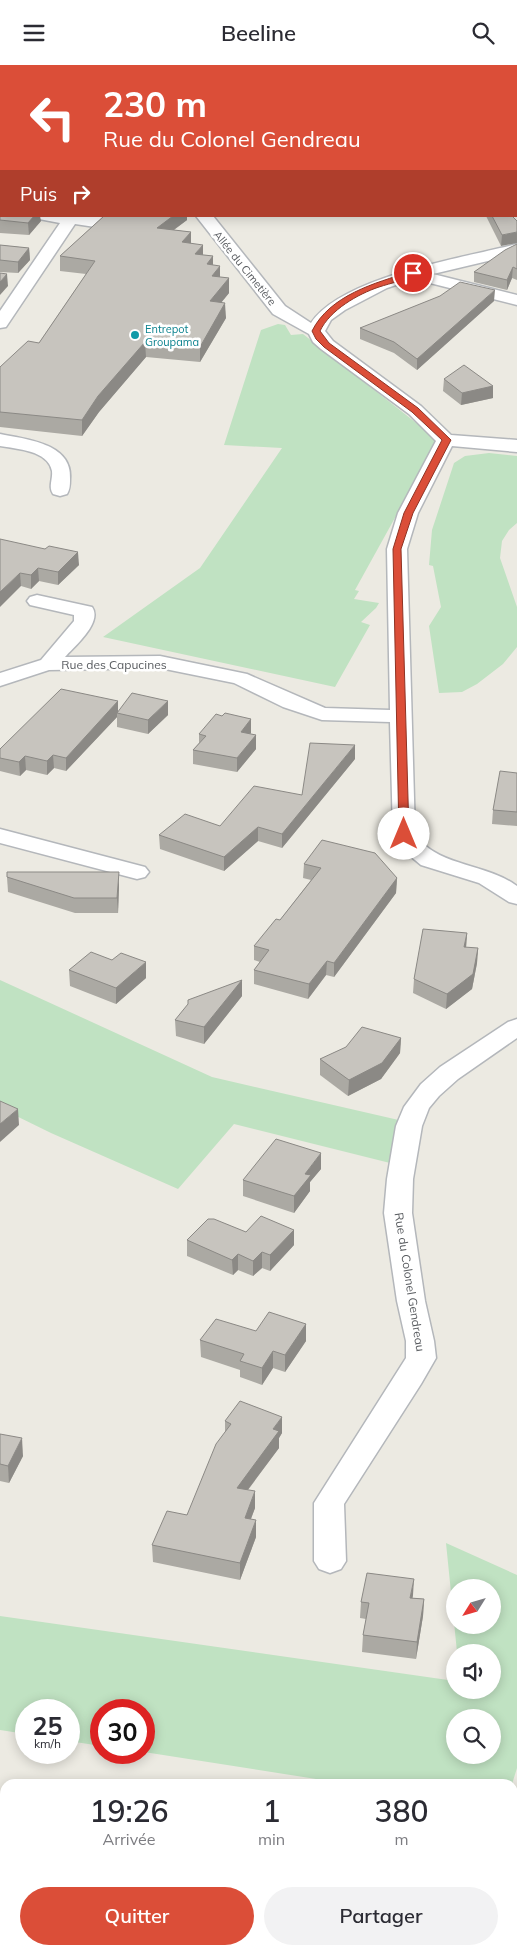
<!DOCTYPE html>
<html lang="fr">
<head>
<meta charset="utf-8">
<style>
  :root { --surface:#fff; --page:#f2f2f3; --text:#2b2b33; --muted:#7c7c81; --accent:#db4e38 }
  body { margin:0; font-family:Mulish,sans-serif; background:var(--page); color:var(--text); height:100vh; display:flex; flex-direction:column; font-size:19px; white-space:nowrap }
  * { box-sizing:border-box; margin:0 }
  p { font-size:16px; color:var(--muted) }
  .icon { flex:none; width:28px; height:28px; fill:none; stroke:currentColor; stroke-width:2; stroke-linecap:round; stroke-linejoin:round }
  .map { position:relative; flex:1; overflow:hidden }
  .sheet { position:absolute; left:0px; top:1714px; width:518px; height:176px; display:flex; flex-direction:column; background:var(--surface); border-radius:15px 15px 0 0; box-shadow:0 2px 12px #0003 }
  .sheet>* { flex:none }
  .guide { position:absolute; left:0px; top:0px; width:518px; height:152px; box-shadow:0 2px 12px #0003; background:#db4e38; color:#fff; overflow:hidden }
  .needle { width:32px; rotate:233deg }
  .fabs { position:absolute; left:446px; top:1514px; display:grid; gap:10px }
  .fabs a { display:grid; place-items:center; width:55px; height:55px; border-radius:50%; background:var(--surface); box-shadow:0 2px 12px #0003; font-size:25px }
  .speed { position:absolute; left:15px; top:1634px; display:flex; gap:10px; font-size:25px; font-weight:700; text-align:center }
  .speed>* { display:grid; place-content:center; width:65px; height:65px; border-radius:50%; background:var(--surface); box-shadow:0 2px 12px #0003; line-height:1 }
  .speed small { font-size:12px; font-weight:400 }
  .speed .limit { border:8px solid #d22; background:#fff; color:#111 }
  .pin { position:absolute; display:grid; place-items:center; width:42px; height:42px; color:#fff; margin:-21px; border:2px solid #fff; border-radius:50%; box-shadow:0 1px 5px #0007 }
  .me { position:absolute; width:55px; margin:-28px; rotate:0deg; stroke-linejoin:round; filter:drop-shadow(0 0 4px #0008) }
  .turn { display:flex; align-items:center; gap:18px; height:105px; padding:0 20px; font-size:22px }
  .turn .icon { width:65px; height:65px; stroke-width:2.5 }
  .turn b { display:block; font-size:35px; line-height:42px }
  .then { display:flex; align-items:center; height:48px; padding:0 20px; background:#0003; gap:10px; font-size:19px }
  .eta { display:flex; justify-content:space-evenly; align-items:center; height:85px; text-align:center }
  .eta b { font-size:30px; font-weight:600; line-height:35px }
  .primary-button { display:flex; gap:10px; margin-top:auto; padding:10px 20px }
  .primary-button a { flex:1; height:58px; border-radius:30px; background:var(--accent); color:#fff; font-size:20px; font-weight:600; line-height:58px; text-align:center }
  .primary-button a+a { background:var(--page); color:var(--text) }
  header { display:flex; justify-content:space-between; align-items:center; height:65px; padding:0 20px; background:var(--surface); font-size:22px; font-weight:600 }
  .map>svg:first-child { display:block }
  .green { fill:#c0e2c2; fill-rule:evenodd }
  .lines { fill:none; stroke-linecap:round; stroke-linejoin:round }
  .street-casing { stroke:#b4b7bb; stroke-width:3 }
  .street { fill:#fff; fill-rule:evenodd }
  .wall { fill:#aba9a3 }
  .shaded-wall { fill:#8b8985 }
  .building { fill:#c7c4be; stroke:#8b8985 }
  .route { fill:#db4e38; stroke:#8e3324 }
  .culture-dot { fill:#0f9aa8; stroke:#fff; stroke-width:2 }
  .labels { text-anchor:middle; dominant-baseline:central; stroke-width:5; stroke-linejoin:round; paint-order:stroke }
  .far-street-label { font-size:11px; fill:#5a5d61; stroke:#fff }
  .far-culture-label { font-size:11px; fill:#0d838f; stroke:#fff; text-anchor:start }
  .street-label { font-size:12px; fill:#5a5d61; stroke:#fff }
</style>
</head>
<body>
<header><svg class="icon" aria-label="menu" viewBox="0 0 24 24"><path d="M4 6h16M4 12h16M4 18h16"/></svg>Beeline<svg class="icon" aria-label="search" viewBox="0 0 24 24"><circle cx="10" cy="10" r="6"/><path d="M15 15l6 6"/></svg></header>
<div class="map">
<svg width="517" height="1889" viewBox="0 0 517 1889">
  <rect width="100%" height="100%" fill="#eceae2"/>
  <g class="green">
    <polygon points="278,259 285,260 291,270 303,269 438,375 355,525 359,526 354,534 379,538 376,543 361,557 370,560 335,622 103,572 200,503 282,383 224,380 261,265"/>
    <polygon points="489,388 517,391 517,458 509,465 502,476 500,493 517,542 517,582 503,599 477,619 462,627 439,628 429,561 441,542 433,501 429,500 432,465 454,398 465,391"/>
    <polygon points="0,915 212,1012 403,1056 406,1102 234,1059 178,1124 51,1068 0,1043"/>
    <path d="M446,1478L517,1510V1703L512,1719H348L144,1687V1645H101V1681L69,1676V1645H26V1669L0,1665V1551L455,1616V1625H492V1588L457,1587ZM492,1522V1560H455V1522ZM492,1652V1690H455V1652Z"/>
  </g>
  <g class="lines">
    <defs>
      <g id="street">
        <rect x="516" y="122" width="1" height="10"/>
        <polygon points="37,151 137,151 135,154 95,162 75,159 6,262 0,263 0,246 60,158 39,154"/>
        <path d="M196,151H213L285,241L311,258C343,211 463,193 517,179V189L433,209L517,230V240L414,214L387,223L345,245L331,255L325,266L333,276L421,341L451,370L517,375V387L452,381L418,448L407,484L415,769C436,801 483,798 514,819L517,821V839L509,837L479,818L421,800L403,785L393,769L390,657L322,655L283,642L234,618L160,603L49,605L0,621V608L41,595L74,556V550L30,540L27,536L30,532L37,530L92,542C103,557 75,581 65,592L160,591L247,609L325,643L390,645L387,484L398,448L436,376L409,349L321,284L313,277L309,269L273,249Z"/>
        <path d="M0,369C25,374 73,378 70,414C70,420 70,424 67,429L60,431L53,429C48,422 53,414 52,406C48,385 16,384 0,381Z"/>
        <polygon points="0,764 145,802 149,807 145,812 137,814 0,778"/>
        <polygon points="517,954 517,973 458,1014 439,1031 429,1043 422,1061 413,1114 412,1148 425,1236 434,1276 436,1293 421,1319 344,1439 346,1496 341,1504 330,1508 319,1504 314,1496 314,1438 406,1293 406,1276 397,1236 384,1148 387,1114 396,1061 404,1042 421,1019 440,1002 508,957"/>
      </g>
    </defs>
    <use href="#street" class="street-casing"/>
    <use href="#street" class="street"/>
  </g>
  <g class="wall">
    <polygon points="517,0 517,119 516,119 516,1"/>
    <polygon points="0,141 41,156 29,170 0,168"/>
    <polygon points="104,151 187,151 187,155 174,165 191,167 191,178 203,190 213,191 213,200 220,212 229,213 229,228 221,238 226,253 200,297 146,292 99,347 82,371 0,362 0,302 39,278 86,209 60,206 60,191"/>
    <polygon points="486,151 512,151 501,181"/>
    <polygon points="517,179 517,215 512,213 507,225 474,217 474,207"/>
    <polygon points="0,180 29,183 30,195 18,208 0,207"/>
    <polygon points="494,236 417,305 394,288 360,274 360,263"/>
    <polygon points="444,314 493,321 493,333 461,340 443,326"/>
    <polygon points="0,474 79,500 58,520 39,516 31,524 21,521"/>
    <polygon points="118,636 118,646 168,650 148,669 117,662 117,652 66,706 54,703 47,710 26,705 20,711 0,706 0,684"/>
    <polygon points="222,651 251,654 250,669 256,670 256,684 237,707 193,699 193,685 199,678 199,669"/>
    <polygon points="355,694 282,783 258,776 224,806 160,784 159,770 220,761 302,730"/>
    <polygon points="517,708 517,761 492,759 493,745"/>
    <polygon points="304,799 397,813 396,828 334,912 326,910 308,934 254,919 254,905 260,897 254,895 254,881 280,855 311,815 303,813"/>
    <polygon points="7,812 119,821 118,848 75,848 8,827"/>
    <polygon points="467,868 466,883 478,883 477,898 472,924 446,944 413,928 414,914"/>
    <polygon points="112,895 146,913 116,939 70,921 69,905"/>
    <polygon points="242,915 242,931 204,979 176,971 175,955"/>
    <polygon points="401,973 400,988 381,1014 348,1031 320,1010 320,994"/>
    <polygon points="321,1104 310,1117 310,1126 294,1148 243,1131 243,1115"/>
    <polygon points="294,1165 294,1180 270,1206 262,1203 253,1211 238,1205 233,1210 187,1191 187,1175 246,1167"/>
    <polygon points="306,1259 306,1276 285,1307 273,1303 262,1320 240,1312 240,1305 201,1292 200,1275 256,1266"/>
    <polygon points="225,1356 282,1368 279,1373 279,1383 248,1425 255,1443 251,1454 256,1472 240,1515 153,1497 152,1480 187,1450 225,1368"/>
    <polygon points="0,1369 23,1391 9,1418 0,1416"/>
    <polygon points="413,1530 412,1533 424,1534 423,1551 416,1594 362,1587 363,1570 366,1554 360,1553 361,1537"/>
  </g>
  <g class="shaded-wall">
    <rect x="0" y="43" width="1" height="15"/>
    <polygon points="34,151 40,151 41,156 29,170 28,158"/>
    <polygon points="173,151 187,151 187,155 157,177 157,163"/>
    <polygon points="191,167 191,181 182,177"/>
    <polygon points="517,167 517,178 501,181 502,170"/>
    <polygon points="203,180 203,194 195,189"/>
    <polygon points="29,183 30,195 18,208 18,197"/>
    <polygon points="213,191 213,205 207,199"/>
    <polygon points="220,201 220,215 212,211"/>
    <polygon points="513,202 512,213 507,225 507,215"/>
    <polygon points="7,209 8,221 0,230 0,217"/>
    <polygon points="229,213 229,228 210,251 210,236"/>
    <polygon points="495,225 494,236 417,305 417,294"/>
    <polygon points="225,238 226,253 200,297 200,282"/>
    <polygon points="145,277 146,292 99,347 82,371 82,355 98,331"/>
    <polygon points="493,321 493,333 461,340 462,328"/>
    <polygon points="78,487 79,500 58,520 58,507"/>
    <polygon points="38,503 39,516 31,524 31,510"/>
    <polygon points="20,508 21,521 0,542 0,527"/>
    <polygon points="118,636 118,648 117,648 117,652 66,706 66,693"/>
    <polygon points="168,636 168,650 148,669 148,655"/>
    <polygon points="251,654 251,668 241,681 241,667"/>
    <polygon points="256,670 256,684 237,707 237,693"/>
    <polygon points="355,680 355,694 282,783 282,769"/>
    <polygon points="53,690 54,703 47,710 47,696"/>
    <polygon points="25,691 26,705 20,711 19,697"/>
    <polygon points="258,762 258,776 224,806 224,792"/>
    <polygon points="119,807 119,821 118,848 117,833"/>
    <polygon points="397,813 396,828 334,912 334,898"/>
    <polygon points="467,868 466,883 464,882"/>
    <polygon points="478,883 477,898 472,924 446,944 447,929"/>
    <polygon points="327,896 326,910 308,934 309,919"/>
    <polygon points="146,897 146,913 116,939 116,923"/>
    <polygon points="242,915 242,931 204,979 204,962"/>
    <polygon points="401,973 400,988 381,1014 348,1031 349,1015"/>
    <polygon points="18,1044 19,1060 0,1077 0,1059"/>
    <polygon points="321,1088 321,1104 310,1117 310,1126 294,1148 294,1131 305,1109"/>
    <polygon points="294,1165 294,1180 270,1206 270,1190"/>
    <polygon points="262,1187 262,1203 253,1211 253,1196"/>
    <polygon points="238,1189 238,1205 233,1210 232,1195"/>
    <polygon points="306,1259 306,1276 285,1307 285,1290"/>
    <polygon points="273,1286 273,1303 262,1320 262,1303"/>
    <polygon points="282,1352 282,1368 279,1373 279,1383 237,1439 237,1423 273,1364"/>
    <polygon points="22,1373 23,1391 9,1418 8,1401"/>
    <polygon points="255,1426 255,1443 245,1469 245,1453"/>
    <polygon points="256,1455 256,1472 240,1515 240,1498"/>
    <polygon points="414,1514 413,1530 410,1549 410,1533"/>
    <polygon points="424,1534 423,1551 416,1594 417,1577"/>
  </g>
  <g class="building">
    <polygon points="0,0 191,0 192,1 1,1 1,43 0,43"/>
    <polygon points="275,0 517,0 517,50 516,50 516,1 273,1"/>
    <rect x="516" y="61" width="1" height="43"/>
    <polygon points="1,140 1,151 34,151 28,158 0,155 0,141"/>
    <polygon points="104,151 173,151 157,163 191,167 182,177 203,180 195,189 213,191 207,199 220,201 212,211 229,213 210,236 225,238 200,282 145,277 98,331 82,355 0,347 0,302 28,276 39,278 95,196 60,191"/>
    <polygon points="492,151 512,151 517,156 517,167 502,170"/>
    <polygon points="517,179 517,204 513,202 507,215 474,207 505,185"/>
    <polygon points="0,180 29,183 18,197 0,195"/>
    <polygon points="0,208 7,209 0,217"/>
    <polygon points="460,217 495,225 417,294 394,277 360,263 440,231"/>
    <polygon points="464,300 493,321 462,328 444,314"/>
    <polygon points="0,474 45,484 49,481 78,487 58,507 38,503 31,510 20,508 0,527"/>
    <polygon points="61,624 118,636 66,693 53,690 47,696 25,691 19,697 0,693 0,684"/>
    <polygon points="132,628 168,636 148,655 117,648"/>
    <polygon points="225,648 251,654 241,667 256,670 237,693 193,685 206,671 199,669 216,649 222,651"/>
    <polygon points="310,678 355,680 282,769 258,762 224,792 159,770 185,749 220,761 254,721 302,730"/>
    <polygon points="500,706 517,708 517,747 493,745"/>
    <polygon points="322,775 375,788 397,813 334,898 327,896 309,919 254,905 269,885 254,881 276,854 280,855 321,803 304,799"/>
    <polygon points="7,807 119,807 117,833 74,833 7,812"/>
    <polygon points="423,864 467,868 464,882 478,883 473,909 447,929 414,914"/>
    <polygon points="91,887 112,895 121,888 146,897 116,923 69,905"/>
    <polygon points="242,915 204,962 175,955 188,939 188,935"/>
    <polygon points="362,962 401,973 382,998 349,1015 320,994 346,982"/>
    <polygon points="0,1036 18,1044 0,1059"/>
    <polygon points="276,1074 321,1088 305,1109 311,1110 294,1131 243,1115"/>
    <polygon points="261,1151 294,1165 270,1190 262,1187 253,1196 238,1189 232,1195 187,1175 208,1154 214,1154 246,1167"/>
    <polygon points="269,1247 306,1259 285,1290 273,1286 262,1303 240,1296 244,1289 200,1275 216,1254 256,1266"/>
    <polygon points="240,1336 282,1352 273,1364 279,1366 237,1423 255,1426 245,1453 256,1455 240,1498 152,1480 167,1446 187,1450 216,1379 231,1359 225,1356"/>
    <polygon points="0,1369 22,1373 8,1401 0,1399"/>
    <polygon points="367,1508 414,1514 410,1533 424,1534 417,1577 363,1570 369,1538 361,1537"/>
    <polygon points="258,1885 359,1885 358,1889 256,1889"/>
  </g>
  <path class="route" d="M410,207L417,208C407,215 391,218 379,222C358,229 330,245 320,266L329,278L418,343L451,375L413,448L401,484L409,769L404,772L399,769L393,484L404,448L442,375L412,347L324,282L316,274L312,266C330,230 375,218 410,207Z"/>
  <circle class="culture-dot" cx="135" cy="270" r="5"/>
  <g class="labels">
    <g class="far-street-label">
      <text transform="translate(245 203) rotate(51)">Allée du Cimetière</text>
    </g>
    <g class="far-culture-label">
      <text x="145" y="264">Entrepot<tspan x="145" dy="13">Groupama</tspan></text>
    </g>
    <g class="street-label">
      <text x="114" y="599">Rue des Capucines</text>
      <text transform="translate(410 1217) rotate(81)">Rue du Colonel Gendreau</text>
    </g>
  </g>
</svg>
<div class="fabs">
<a><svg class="needle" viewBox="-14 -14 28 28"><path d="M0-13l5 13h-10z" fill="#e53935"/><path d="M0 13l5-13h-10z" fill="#7c7c81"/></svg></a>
<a><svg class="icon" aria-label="sound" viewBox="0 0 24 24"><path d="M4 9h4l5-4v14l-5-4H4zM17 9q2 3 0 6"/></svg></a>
<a><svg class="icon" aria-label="search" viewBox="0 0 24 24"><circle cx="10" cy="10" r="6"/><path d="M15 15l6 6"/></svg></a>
</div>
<div class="speed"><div>25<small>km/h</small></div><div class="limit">30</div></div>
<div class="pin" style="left:413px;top:208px;background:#d93025"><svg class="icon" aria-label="arrive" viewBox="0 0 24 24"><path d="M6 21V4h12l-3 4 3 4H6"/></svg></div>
<svg class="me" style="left:404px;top:769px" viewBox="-20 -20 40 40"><circle r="19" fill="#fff"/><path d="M0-13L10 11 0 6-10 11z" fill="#db4e38"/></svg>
<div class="guide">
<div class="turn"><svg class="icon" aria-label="left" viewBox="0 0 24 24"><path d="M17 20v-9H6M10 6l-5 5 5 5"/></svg><div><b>230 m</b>Rue du Colonel Gendreau</div></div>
<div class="then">Puis<svg class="icon" aria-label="right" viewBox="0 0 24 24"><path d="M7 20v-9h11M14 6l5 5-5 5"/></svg></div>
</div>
<section class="sheet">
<div class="eta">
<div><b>19:26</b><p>Arrivée</p></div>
<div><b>1</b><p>min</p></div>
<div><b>380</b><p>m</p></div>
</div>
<div class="primary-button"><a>Quitter</a><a>Partager</a></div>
</section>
</div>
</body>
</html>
